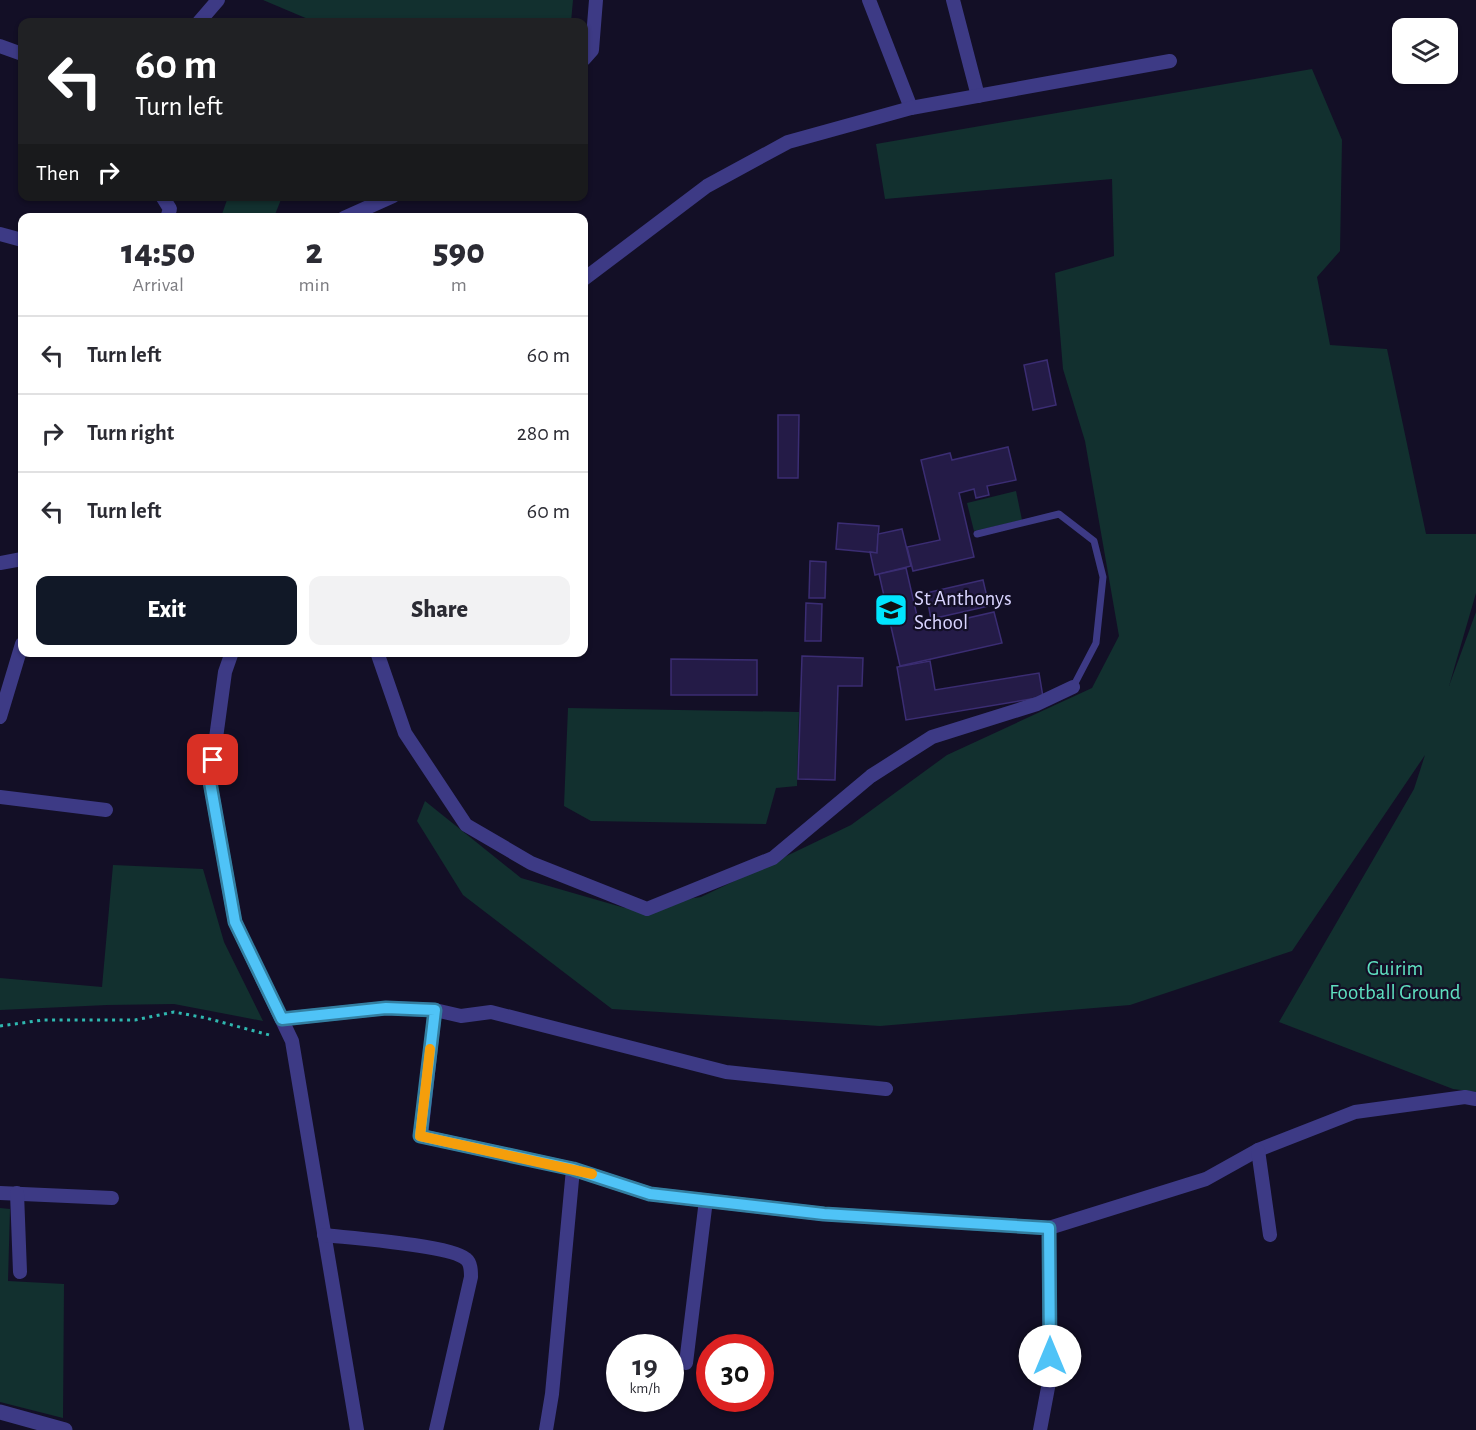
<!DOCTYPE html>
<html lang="en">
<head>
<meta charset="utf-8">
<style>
  :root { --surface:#fff; --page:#f2f2f3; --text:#2b2b33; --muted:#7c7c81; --line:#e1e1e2; --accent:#111827 }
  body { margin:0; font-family:"Alegreya Sans",sans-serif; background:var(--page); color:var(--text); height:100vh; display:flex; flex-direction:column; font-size:22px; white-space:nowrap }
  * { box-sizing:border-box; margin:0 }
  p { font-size:20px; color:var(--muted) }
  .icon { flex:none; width:33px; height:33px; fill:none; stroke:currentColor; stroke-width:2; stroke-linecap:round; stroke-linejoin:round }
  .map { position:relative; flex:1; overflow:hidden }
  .sheet { position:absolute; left:18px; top:213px; width:570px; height:444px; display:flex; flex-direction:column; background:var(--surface); border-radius:12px; box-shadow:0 2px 4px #0004 }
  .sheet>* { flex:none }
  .guide { position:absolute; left:18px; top:18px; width:570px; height:183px; border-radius:12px; box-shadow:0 2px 4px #0004; background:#202124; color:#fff; overflow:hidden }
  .fabs { position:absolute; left:1392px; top:18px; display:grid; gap:12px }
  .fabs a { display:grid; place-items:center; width:66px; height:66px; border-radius:12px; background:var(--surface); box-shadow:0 2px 4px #0004; font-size:30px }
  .speed { position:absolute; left:606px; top:1334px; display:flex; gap:12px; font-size:30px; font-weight:700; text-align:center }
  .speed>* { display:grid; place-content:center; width:78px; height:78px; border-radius:50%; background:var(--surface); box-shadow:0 2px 4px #0004; line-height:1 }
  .speed small { font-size:15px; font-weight:400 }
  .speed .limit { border:9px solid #d22; background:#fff; color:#111 }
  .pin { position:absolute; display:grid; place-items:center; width:51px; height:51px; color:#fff; margin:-26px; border-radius:12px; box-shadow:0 3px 9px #0006 }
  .me { position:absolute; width:66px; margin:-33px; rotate:0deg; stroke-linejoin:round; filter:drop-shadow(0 0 4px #0008) }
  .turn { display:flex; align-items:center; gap:21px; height:126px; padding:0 18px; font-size:27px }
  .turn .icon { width:78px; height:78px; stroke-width:2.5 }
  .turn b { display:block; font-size:42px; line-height:51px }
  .then { display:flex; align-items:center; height:57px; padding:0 18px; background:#0003; gap:12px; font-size:22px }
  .eta { display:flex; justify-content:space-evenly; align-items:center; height:102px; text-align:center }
  .eta b { font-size:36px; font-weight:800; line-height:42px }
  .action { display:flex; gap:12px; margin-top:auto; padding:12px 18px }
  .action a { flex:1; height:69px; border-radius:12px; background:var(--accent); color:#fff; font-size:24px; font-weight:800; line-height:69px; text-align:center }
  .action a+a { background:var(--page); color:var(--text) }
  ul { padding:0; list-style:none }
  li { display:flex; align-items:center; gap:18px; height:78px; padding:0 18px; border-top:2px solid var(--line) }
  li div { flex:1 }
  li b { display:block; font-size:22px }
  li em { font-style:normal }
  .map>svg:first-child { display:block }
  .green { fill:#12302f }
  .building { fill:#241b47; stroke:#3b2d73; stroke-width:1.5 }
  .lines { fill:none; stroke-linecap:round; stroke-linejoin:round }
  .path { stroke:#2fb8b0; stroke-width:3; stroke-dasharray:3 4.5; stroke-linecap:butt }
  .service { stroke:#3d3a85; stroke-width:7 }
  .minor { stroke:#3d3a85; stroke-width:14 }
  .tertiary { stroke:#3d3a85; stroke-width:15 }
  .route-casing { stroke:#337fa1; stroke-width:15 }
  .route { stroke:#4fc3f7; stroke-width:10 }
  .slow { stroke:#f59e0b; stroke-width:10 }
  .labels { text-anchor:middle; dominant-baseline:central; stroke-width:4.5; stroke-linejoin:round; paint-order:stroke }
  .poi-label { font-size:21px; fill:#d9d4ff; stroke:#130f26; text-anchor:start }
  .park-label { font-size:21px; fill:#5fe0c0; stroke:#130f26 }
</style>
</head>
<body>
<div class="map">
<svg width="1476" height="1430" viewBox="0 0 1476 1430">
  <rect width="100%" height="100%" fill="#130f26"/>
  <g class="green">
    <polygon points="263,0 573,0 571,22 315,22"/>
    <polygon points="1312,69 1342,140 1340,251 1317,277 1330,345 1387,349 1426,534 1476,534 1476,593 1449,686 1476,612 1476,1092 1453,1089 1279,1022 1414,789 1425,755 1292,951 1130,1005 880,1026 612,1009 463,895 417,821 425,801 521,878 625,908 701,897 851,825 947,755 1092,688 1119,636 1085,441 1063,369 1055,273 1114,256 1112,179 885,199 876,144"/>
    <polygon points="228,197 228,196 282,197 274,217 221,217"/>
    <polygon points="1016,491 1022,520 974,531 967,503"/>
    <polygon points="568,708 799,712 797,786 776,788 766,824 591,821 564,806"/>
    <polygon points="113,865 203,869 224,942 263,1021 174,1004 107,1005 0,1010 0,978 102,987"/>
    <polygon points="0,1208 10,1209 8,1281 64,1284 63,1418 0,1402"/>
  </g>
  <g class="building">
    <polygon points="1047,360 1056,405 1033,410 1024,365"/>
    <polygon points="778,415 799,415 798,478 778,478"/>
    <polygon points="1008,447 1016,480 987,486 989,495 976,498 974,489 959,493 974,557 913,571 907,547 940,540 921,460 950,453 952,460"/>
    <polygon points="838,523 879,526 877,553 836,549"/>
    <polygon points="902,529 911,566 875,575 870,552 877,553 878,534"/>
    <polygon points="810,561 826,562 825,598 809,598"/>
    <polygon points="906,568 920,629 994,612 1002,643 900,666 879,574"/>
    <polygon points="983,580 989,606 931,619 926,593"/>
    <polygon points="806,603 822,604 821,641 805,641"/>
    <polygon points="802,656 863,658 862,686 838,686 835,780 798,779"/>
    <polygon points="671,659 757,660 757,695 671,695"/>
    <polygon points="930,661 935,690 1039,673 1043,697 906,720 897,667"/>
  </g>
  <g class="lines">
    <polyline class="path" points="0,1026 43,1020 135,1020 174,1012 206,1018 273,1036"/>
    <polyline class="service" points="977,534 1059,514 1094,541 1103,577 1096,643 1073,687"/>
    <g class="minor">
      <polyline points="869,0 911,108"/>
      <polyline points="953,0 978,96"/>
      <polyline points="199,22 218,0"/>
      <polyline points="0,46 22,54"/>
      <polyline points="584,59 592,50 596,0"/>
      <polyline points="162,196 170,209 167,218"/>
      <polyline points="344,218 393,196"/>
      <polyline points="0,234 22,240"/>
      <polyline points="584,279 707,186 788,142 911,108 1170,61"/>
      <polyline points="0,563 22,559"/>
      <polyline points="232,652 225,672 210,782 235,922 292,1041 357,1430"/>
      <polyline points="377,652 405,733 466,825 531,863 647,909 773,858 871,776 932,737 1037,704 1073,687"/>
      <polyline points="0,717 22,644"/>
      <polyline points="0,797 106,810"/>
      <polyline points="435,1010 421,1136 573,1169 650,1194 824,1214 1049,1228 1206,1179 1258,1150 1355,1112 1465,1097 1476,1099"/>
      <polyline points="282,1019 386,1008 435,1010 461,1016 491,1012 726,1072 886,1089"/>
      <polyline points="1258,1150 1270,1235"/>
      <polyline points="0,1193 112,1198"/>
      <polyline points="17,1193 20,1272"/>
      <path d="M324,1235C350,1238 450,1245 466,1259C471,1263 471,1271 471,1277L436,1430"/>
      <polyline points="686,1363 706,1200"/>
      <polyline points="546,1430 552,1394 573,1169"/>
      <polyline points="1040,1430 1050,1377 1049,1228"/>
    </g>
    <polyline class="tertiary" points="0,1412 65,1430"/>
  </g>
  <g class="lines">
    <defs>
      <polyline id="route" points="213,760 210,782 235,922 282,1019 386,1008 435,1010 420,1136 573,1169 650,1194 824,1214 1049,1228 1050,1356"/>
    </defs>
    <use href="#route" class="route-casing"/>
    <use href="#route" class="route"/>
    <polyline class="slow" points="430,1049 420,1136 592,1174"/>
  </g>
  <defs>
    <symbol id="school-square" viewBox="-11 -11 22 22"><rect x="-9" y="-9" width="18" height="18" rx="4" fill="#00e5ff" stroke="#130f26"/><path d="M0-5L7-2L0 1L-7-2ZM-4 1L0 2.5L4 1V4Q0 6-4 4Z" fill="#111"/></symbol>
  </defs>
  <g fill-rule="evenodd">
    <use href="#school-square" x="872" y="591" width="38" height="38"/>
  </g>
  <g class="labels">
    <g class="poi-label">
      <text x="914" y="598">St Anthonys<tspan x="914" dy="24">School</tspan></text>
    </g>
    <g class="park-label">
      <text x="1395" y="968">Guirim<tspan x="1395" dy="24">Football Ground</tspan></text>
    </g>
  </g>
</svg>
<div class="fabs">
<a><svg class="icon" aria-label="layers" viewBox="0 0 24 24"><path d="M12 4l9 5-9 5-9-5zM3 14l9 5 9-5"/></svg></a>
</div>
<div class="speed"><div>19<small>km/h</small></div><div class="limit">30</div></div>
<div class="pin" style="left:213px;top:760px;background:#d93025"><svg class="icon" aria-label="arrive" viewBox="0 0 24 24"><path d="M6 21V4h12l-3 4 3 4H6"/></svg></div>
<svg class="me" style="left:1050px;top:1356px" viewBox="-20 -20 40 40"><circle r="19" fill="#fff"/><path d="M0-13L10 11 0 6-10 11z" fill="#4fc3f7"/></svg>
<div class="guide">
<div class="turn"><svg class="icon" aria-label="left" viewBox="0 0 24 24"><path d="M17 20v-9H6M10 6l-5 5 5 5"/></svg><div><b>60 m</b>Turn left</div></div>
<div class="then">Then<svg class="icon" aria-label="right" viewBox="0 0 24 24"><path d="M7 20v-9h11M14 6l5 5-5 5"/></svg></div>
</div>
<section class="sheet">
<div class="eta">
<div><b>14:50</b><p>Arrival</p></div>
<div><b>2</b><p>min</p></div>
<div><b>590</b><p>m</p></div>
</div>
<ul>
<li><svg class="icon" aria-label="left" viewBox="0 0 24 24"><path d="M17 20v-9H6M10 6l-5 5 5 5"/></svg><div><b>Turn left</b></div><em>60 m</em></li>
<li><svg class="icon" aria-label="right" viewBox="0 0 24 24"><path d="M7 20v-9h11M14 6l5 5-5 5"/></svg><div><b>Turn right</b></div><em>280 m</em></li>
<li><svg class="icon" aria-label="left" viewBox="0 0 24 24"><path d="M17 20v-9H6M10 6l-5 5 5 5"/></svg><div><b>Turn left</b></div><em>60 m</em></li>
</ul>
<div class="action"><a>Exit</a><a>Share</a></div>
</section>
</div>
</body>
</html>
